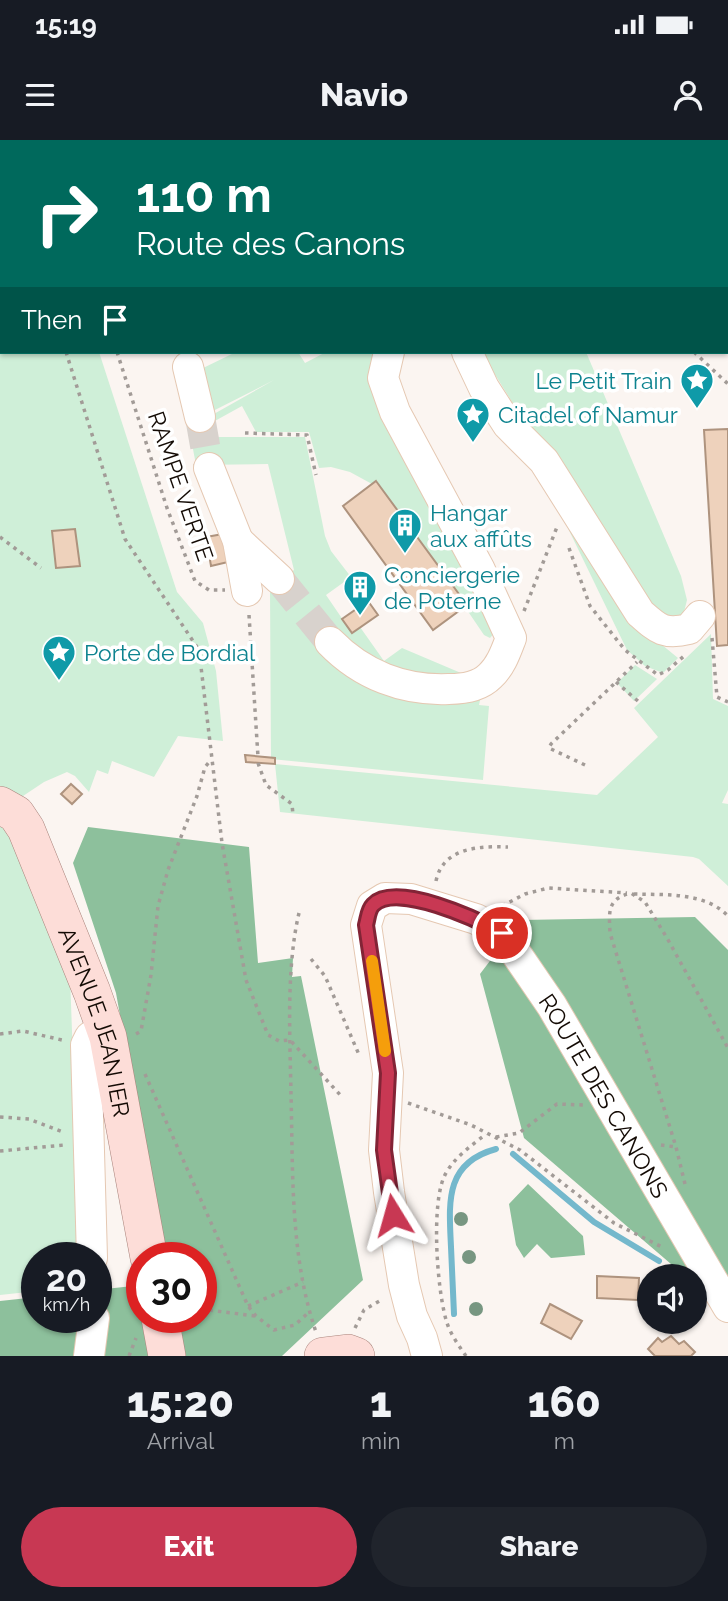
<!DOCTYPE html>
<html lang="en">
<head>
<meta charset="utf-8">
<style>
  :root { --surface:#171b24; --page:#20242c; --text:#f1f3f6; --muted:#9ea1a6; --accent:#c83853 }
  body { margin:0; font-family:Raleway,sans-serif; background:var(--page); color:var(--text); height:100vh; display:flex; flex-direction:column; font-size:26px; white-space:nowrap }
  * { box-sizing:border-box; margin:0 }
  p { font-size:23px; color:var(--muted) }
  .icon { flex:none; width:38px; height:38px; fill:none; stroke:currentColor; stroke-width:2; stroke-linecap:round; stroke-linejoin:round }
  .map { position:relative; height:1216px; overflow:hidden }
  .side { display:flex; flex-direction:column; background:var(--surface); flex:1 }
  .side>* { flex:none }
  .hud { position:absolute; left:0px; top:0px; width:728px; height:214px; box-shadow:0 2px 5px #0004; background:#00695c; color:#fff; overflow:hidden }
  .controls { position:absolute; left:637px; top:1124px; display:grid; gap:14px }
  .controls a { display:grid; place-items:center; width:70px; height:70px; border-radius:50%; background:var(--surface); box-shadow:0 2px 5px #0004; font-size:35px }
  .speed { position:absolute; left:21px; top:1102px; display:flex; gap:14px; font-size:35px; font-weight:700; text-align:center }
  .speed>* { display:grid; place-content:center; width:91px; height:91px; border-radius:50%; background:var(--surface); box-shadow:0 2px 5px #0004; line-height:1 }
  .speed small { font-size:18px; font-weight:400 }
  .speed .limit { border:10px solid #d22; background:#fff; color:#111 }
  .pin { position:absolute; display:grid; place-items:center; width:60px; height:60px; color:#fff; margin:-30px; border:4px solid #fff; border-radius:50%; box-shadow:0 2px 7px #0007 }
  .me { position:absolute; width:77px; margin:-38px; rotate:352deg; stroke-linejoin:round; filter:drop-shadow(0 0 5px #0008) }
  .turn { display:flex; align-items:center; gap:24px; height:147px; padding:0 21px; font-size:32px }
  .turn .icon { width:91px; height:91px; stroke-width:2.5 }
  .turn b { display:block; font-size:49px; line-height:60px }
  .then { display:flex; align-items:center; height:66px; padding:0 21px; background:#0003; gap:14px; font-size:26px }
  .eta { display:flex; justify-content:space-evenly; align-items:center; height:119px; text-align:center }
  .eta b { font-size:42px; font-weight:800; line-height:49px }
  .action { display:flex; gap:14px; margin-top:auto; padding:14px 21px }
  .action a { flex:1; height:80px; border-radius:42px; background:var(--accent); color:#fff; font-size:28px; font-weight:800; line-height:80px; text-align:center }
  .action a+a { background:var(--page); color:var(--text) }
  .status { display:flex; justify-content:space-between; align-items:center; height:49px; padding:0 35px; background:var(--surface); direction:ltr }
  .status svg { height:19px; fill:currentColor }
  header { display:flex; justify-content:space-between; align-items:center; height:91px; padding:0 21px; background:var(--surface); font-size:32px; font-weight:800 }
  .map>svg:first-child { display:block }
  .green { fill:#cfefd8 }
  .forest { fill:#8dc09c }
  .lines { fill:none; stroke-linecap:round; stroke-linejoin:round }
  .stream { stroke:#74b8cc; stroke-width:6 }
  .building { fill:#eed2bc; stroke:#ae937e; stroke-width:2 }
  .minor-tunnel { stroke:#d8d2cd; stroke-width:30; stroke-dasharray:30 15; stroke-linecap:butt }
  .minor-casing { stroke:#e5c8b2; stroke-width:32 }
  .major-casing { stroke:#aa857d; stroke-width:38 }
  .path { stroke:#a29b97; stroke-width:3.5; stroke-dasharray:3.5 5; stroke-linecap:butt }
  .minor { stroke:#fff; stroke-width:30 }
  .major { stroke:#fdddd8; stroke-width:37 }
  .tree { fill:#779681 }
  .route-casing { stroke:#822436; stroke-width:18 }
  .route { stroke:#c83853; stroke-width:12 }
  .slow { stroke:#f59e0b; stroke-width:12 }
  .labels { text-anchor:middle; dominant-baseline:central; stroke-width:7; stroke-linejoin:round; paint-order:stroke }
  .culture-label { font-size:23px; fill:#0d838f; stroke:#fff; text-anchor:start }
  .street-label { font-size:23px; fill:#130a04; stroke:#fff }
</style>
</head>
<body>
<div class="status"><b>15:19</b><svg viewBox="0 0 49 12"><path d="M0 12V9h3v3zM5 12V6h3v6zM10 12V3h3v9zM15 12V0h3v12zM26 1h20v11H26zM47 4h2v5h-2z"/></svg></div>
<header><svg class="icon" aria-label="menu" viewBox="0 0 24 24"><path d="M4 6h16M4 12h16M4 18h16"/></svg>Navio<svg class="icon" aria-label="person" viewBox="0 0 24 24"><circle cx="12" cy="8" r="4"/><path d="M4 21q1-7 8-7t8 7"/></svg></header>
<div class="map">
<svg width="728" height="1216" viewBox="0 0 728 1216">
  <rect width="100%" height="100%" fill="#fbf5f1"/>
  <g class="green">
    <polygon points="0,0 33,2 2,2 2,212 99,212 177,452 203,483 216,531 223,601 178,596 154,637 112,621 108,634 97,630 89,652 75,636 67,632 44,642 20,658 0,647"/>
    <polygon points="236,212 298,212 305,223 326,212 378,212 496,491 490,498 484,495 465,467 467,464 377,342 372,344 350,332 331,327 319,328 309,292 256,292 242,266 213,282 216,297 305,297 325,396 331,411 351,437 326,455 352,493 360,487 384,521 402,508 461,533 457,542 334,516 482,551 479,565 489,566 483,640 271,619 270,450 294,430 268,324 196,325 189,288 274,240 205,275 199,230"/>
    <polygon points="481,212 586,212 681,436 687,460 683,476 664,485 553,328"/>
    <polygon points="532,314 656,500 678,518 663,533 645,526 627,510"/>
    <polygon points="711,494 713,559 728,566 728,650 722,663 728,664 728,746 699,719 693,717 280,672 275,624 597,655 658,597 634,568"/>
    <polygon points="635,525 657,539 634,561 617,543"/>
    <polygon points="0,680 7,684 70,835 80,1118 37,1118 37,1151 0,1155"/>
  </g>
  <g class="forest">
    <polygon points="88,687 249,707 258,823 293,818 292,837 301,836 363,1140 282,1216 0,1216 0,1161 37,1157 37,1178 96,1178 96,1150 142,1145 142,1178 201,1178 201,1118 164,1118 116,853 73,723"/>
    <polygon points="695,777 728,810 728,1173 695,1144 695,1136 685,1136 524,998 480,834 521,780"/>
    <polygon points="528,1044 583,1096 585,1115 551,1118 537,1104 524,1118 516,1105 509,1064"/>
  </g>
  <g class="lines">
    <g class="stream">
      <polyline points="513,1014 594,1082 659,1121"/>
      <path d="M454,1174C453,1152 452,1129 451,1107C449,1063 444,1023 496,1009"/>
    </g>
  </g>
  <g class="building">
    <polygon points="728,289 728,505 717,506 704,290"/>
    <polygon points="376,341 467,465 433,490 343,366"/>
    <polygon points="75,389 80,426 56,428 52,391"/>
    <polygon points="223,394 228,422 211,426 206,397"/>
    <polygon points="368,461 378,475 352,493 342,479"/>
    <polygon points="245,615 275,618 275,624 246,622"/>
    <polygon points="71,644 82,654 72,664 61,654"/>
    <polygon points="597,1136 639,1138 638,1160 597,1158"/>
    <polygon points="550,1164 582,1181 571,1199 541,1183"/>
    <polygon points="671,1196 679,1204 684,1201 695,1212 691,1216 655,1216 648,1209 658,1198 662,1202"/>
  </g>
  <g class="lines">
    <g class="minor-tunnel">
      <polyline points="200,277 209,328"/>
      <polyline points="279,439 330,502"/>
    </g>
    <defs>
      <g id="minor">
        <polyline points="145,0 145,2"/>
        <polyline points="726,100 728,100"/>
        <polyline points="726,160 728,160"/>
        <path d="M467,212L484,248L508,285L544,321L640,473C658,489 664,495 689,489L700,476"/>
        <polyline points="188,227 200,277"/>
        <polyline points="209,328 238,401 247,451"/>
        <polyline points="238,401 279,439"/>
        <path d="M330,502C362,535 404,551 449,549C463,549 480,546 490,536C501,526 506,511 511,498L479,428L395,272L383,238L389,212"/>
        <polyline points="92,1118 86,905 90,897 105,887"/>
        <polyline points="89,1216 94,1178"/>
        <path id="s1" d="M427,1216L422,1198L412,1176L404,1145L389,1052L384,1010L388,933L366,785L372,766L385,758L411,759L476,779L502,793L552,866L728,1167"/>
      </g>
      <g id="major">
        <polyline points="689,0 691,2"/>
        <polyline points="726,32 728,34"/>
        <path id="s2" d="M0,665L16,674L26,689L92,852L108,897L149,1118"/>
        <polyline points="160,1178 167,1216"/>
        <polyline points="323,1216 348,1213 356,1216"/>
      </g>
    </defs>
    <use href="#minor" class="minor-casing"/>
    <use href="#major" class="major-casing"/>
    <g class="path">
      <polyline points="47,0 48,2"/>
      <polyline points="257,0 257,2"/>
      <polyline points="358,0 358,2"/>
      <polyline points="0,44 2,48"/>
      <polyline points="66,212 125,399 199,510 222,703 246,840 268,895 279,901 290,900 343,958"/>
      <polyline points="117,212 167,368 195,441 209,450 225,450"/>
      <polyline points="694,212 728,244"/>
      <polyline points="245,293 307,295 316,335"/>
      <polyline points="0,397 41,428"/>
      <polyline points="569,408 590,466 625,510 658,535 668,530 684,516"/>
      <polyline points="524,471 557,387"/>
      <polyline points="249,475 258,617"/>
      <polyline points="712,498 717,557 728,562"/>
      <polyline points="616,542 639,562"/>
      <polyline points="258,623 266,645 292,664 293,675"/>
      <polyline points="585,625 549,608 551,604 637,522"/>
      <path d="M436,741C443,707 480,706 508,707"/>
      <path d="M634,754C666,755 705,752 728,776"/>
      <polyline points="502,766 525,754 548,748 627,753"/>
      <path d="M299,773C286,828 290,898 291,954C293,1032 290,1117 316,1192"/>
      <polyline points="311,819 325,836 360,917"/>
      <polyline points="0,894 23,891 62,900"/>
      <polyline points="136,894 141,891 151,835 158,766 168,730 197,656 205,627 211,620"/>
      <polyline points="145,934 248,1166 256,1176 274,1190 295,1185 309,1172"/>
      <polyline points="408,963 471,985 520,1010 614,1083 664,1108"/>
      <polyline points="0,977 29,979 63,992"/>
      <polyline points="496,997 519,993 557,964 583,965"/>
      <polyline points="661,1005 676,1007"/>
      <polyline points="0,1011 64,1005"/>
      <path d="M685,1044L676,1007L610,793C609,771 607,759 631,753L645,762L667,798L728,908"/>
      <polyline points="248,1166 303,1142"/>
      <polyline points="201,1169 255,1176"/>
      <polyline points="355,1188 364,1170 383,1159"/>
      <polyline points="129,1216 136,1198"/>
      <path d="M466,1216C459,1206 451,1195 447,1183C437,1152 431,1066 444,1037C452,1019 471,1006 486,994"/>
    </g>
    <use href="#minor" class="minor"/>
    <use href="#major" class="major"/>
  </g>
  <g class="tree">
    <circle cx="461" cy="1079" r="7"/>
    <circle cx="469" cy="1117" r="7"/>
    <circle cx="476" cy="1169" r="7"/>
  </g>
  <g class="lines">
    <defs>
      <path id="route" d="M393,1075L384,1010L388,933L366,785C368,778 368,770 373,765C396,741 478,780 502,793"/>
    </defs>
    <use href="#route" class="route-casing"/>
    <use href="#route" class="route"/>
    <polyline class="slow" points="372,821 385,911"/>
  </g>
  <defs>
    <symbol id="sight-pin" viewBox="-11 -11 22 30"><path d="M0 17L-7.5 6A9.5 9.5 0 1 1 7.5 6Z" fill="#0f9aa8" stroke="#fff"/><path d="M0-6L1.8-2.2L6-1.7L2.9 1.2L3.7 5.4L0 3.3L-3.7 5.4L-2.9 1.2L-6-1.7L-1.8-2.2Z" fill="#fff"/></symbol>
    <symbol id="building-pin" viewBox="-11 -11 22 30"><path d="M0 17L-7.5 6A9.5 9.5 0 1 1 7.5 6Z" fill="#0f9aa8" stroke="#fff"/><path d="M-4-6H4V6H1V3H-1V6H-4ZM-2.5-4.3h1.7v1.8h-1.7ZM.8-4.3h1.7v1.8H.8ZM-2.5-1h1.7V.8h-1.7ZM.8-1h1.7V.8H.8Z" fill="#fff"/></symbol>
  </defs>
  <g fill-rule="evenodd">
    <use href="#sight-pin" x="678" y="221" width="38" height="52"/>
    <use href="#sight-pin" x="454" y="255" width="38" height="52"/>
    <use href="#building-pin" x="386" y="366" width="38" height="52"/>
    <use href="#building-pin" x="341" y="428" width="38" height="52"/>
    <use href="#sight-pin" x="40" y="493" width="38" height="52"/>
  </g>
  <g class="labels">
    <g class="culture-label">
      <text x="672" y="240" text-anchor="end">Le Petit Train</text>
      <text x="498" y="274">Citadel of Namur</text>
      <text x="430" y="372">Hangar<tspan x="430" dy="26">aux affûts</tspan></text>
      <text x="384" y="434">Conciergerie<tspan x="384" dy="26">de Poterne</tspan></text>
      <text x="84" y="512">Porte de Bordial</text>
    </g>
    <g class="street-label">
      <text transform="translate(181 346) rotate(71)">RAMPE VERTE</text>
      <text stroke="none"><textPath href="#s2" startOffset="242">AVENUE JEAN IER</textPath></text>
      <text stroke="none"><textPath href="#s1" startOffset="789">ROUTE DES CANONS</textPath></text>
    </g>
  </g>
</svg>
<div class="controls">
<a><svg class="icon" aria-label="sound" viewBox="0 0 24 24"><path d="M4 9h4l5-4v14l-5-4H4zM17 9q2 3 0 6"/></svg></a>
</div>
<div class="speed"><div>20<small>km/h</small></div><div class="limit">30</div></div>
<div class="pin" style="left:502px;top:793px;background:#d93025"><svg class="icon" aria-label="arrive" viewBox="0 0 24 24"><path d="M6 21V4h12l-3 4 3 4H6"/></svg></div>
<svg class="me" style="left:393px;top:1075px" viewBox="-20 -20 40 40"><path d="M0-17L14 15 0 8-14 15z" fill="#c83853" stroke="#fff" stroke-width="4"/></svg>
<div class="hud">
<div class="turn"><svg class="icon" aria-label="right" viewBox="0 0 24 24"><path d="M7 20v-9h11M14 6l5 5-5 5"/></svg><div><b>110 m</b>Route des Canons</div></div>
<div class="then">Then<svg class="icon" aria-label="arrive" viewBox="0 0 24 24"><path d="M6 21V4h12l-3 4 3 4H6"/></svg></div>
</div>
</div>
<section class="side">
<div class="eta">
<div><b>15:20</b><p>Arrival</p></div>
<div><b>1</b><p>min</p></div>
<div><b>160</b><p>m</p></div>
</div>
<div class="action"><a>Exit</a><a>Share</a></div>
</section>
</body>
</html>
